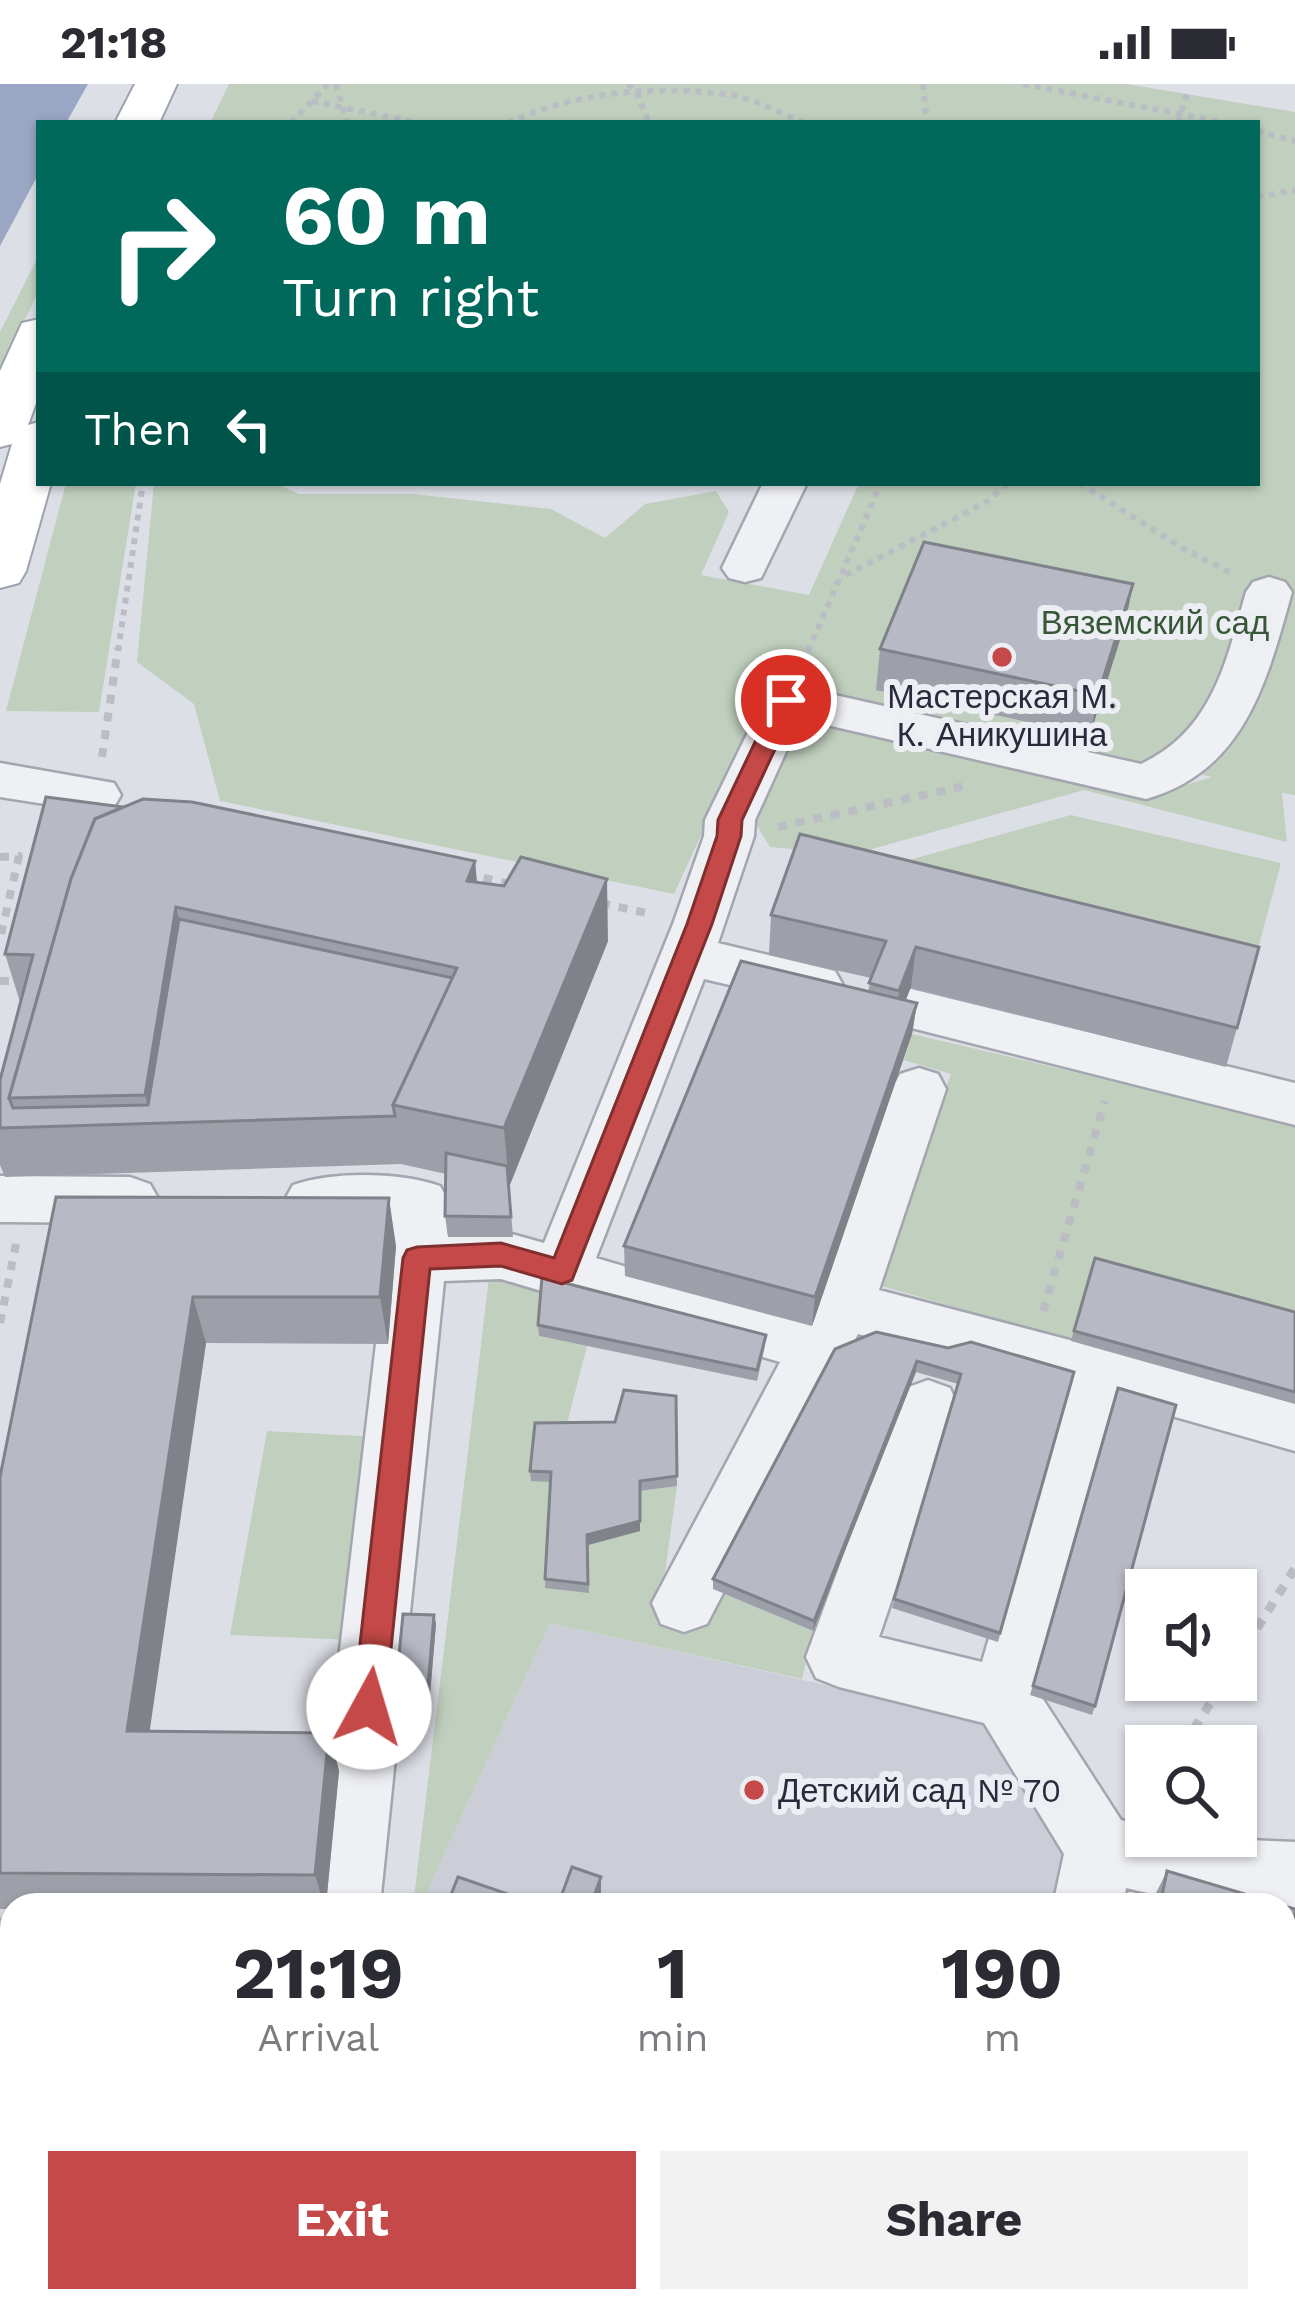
<!DOCTYPE html>
<html lang="en">
<head>
<meta charset="utf-8">
<style>
  :root { --surface:#fff; --page:#f2f2f3; --text:#2b2b33; --muted:#7c7c81; --accent:#c54948 }
  body { margin:0; font-family:"Work Sans",sans-serif; background:var(--page); color:var(--text); height:100vh; display:flex; flex-direction:column; font-size:45px; white-space:nowrap }
  * { box-sizing:border-box; margin:0 }
  p { font-size:39px; color:var(--muted) }
  .icon { flex:none; width:66px; height:66px; fill:none; stroke:currentColor; stroke-width:2; stroke-linecap:round; stroke-linejoin:round }
  .map { position:relative; flex:1; overflow:hidden }
  .side { position:absolute; left:0px; top:1809px; width:1296px; height:420px; display:flex; flex-direction:column; background:var(--surface); border-radius:36px 36px 0 0; box-shadow:0 3px 9px #0004 }
  .side>* { flex:none }
  .top-card { position:absolute; left:36px; top:36px; width:1224px; height:366px; border-radius:0px; box-shadow:0 3px 9px #0004; background:#00695c; color:#fff; overflow:hidden }
  .tools { position:absolute; left:1125px; top:1485px; display:grid; gap:24px }
  .tools a { display:grid; place-items:center; width:132px; height:132px; border-radius:0px; background:var(--surface); box-shadow:0 3px 9px #0004; font-size:60px }
  .pin { position:absolute; display:grid; place-items:center; width:102px; height:102px; color:#fff; margin:-51px; border:6px solid #fff; border-radius:50%; box-shadow:0 3px 12px #0007 }
  .me { position:absolute; width:132px; margin:-66px; rotate:6deg; stroke-linejoin:round; filter:drop-shadow(0 0 9px #0008) }
  .turn { display:flex; align-items:center; gap:42px; height:252px; padding:0 48px; font-size:54px }
  .turn .icon { width:156px; height:156px; stroke-width:2.5 }
  .turn b { display:block; font-size:84px; line-height:102px }
  .then { display:flex; align-items:center; height:114px; padding:0 48px; background:#0003; gap:24px; font-size:45px }
  .eta { display:flex; justify-content:space-evenly; align-items:center; height:204px; text-align:center }
  .eta b { font-size:72px; font-weight:700; line-height:84px }
  .button { display:flex; gap:24px; margin-top:auto; padding:24px 48px }
  .button a { flex:1; height:138px; border-radius:0px; background:var(--accent); color:#fff; font-size:48px; font-weight:700; line-height:138px; text-align:center }
  .button a+a { background:var(--page); color:var(--text) }
  .status { display:flex; justify-content:space-between; align-items:center; height:84px; padding:0 60px; background:var(--surface); direction:ltr }
  .status svg { height:33px; fill:currentColor }
  .map>svg:first-child { display:block }
  .built { fill:#cbced7 }
  .green { fill:#c0cfbe }
  .water { fill:#99a7c4 }
  .lines { fill:none; stroke-linecap:round; stroke-linejoin:round }
  .minor-casing { stroke:#a3a5af; stroke-width:5 }
  .major-casing { stroke:#9da2b1; stroke-width:4 }
  .path-far2 { stroke:#bbbdc4; stroke-width:6; stroke-dasharray:6 6; stroke-linecap:butt }
  .path-far1 { stroke:#bbbdc4; stroke-width:8; stroke-dasharray:9 9; stroke-linecap:butt }
  .path { stroke:#bbbdc4; stroke-width:9; stroke-dasharray:10 10; stroke-linecap:butt }
  .minor { fill:#eff0f4; fill-rule:evenodd }
  .major { fill:#fff; fill-rule:evenodd }
  .wall { fill:#9da0a9 }
  .shaded-wall { fill:#80828a }
  .building { fill:#b7bac5; stroke:#80828a; stroke-width:3 }
  .route { fill:#c54948; stroke:#802f2f; stroke-width:3 }
  .poi-dot { fill:#c54948; stroke:#eceef4; stroke-width:4.5 }
  .labels { text-anchor:middle; dominant-baseline:central; stroke-width:12; stroke-linejoin:round; paint-order:stroke }
  .park-label { font-size:33px; fill:#365635; stroke:#eceef4 }
  .poi-label { font-size:33px; fill:#272b3b; stroke:#eceef4 }
</style>
</head>
<body>
<div class="status"><b>21:18</b><svg viewBox="0 0 49 12"><path d="M0 12V9h3v3zM5 12V6h3v6zM10 12V3h3v9zM15 12V0h3v12zM26 1h20v11H26zM47 4h2v5h-2z"/></svg></div>
<div class="map">
<svg width="1295" height="2229" viewBox="0 0 1295 2229">
  <rect width="100%" height="100%" fill="#dddfe6"/>
  <g class="built">
    <polygon points="550,1539 998,1640 1073,1773 1062,1821 421,1821"/>
    <polygon points="825,2217 974,2217 971,2229 858,2229"/>
  </g>
  <g class="green">
    <polygon points="229,0 1126,0 1295,28 1295,711 1282,709 1287,758 1084,706 854,770 770,763 752,734 808,635 1153,711 1212,693 772,596 674,810 220,717 194,620 137,578 154,399 275,399 299,410 413,410 551,425 605,454 645,420 716,407 729,428 701,491 809,511 859,399 1257,399 1257,39 210,39"/>
    <polygon points="39,171 39,206 0,289 0,248"/>
    <polygon points="66,399 136,399 99,628 6,627"/>
    <polygon points="1071,731 1281,779 1255,876 873,786"/>
    <polygon points="912,950 1295,1039 1295,1240 1071,1257 875,1200 951,990 904,976"/>
    <polygon points="490,1186 543,1203 539,1252 587,1262 552,1398 588,1461 639,1447 640,1407 677,1402 660,1525 713,1505 813,1547 802,1595 550,1539 421,1821 413,1821"/>
    <polygon points="267,1347 379,1353 355,1556 230,1551"/>
  </g>
  <polygon class="water" points="0,0 88,0 66,39 39,39 39,89 0,162"/>
  <g class="lines">
    <defs>
      <g id="minor">
        <polygon points="763,399 807,399 761,494 745,498 729,494 722,484"/>
        <path d="M1269,493L1285,498L1292,508C1267,597 1245,687 1146,715L801,635L755,736L754,752L718,859L835,887L843,901L835,915L816,921L704,895L596,1174L804,1235L817,1214L892,1005L900,990L919,984L938,990L946,1005L879,1206L1295,1315V1367L1119,1317L1039,1609L1121,1736L1146,1742V1752L1295,1758V1826L1284,1825V1821L1191,1819L1126,1804L1123,1821H1053L1064,1770L984,1639L839,1603L816,1594L806,1573L898,1322L906,1304L928,1296L950,1304L958,1322L879,1553L982,1578L1062,1302L858,1250L707,1540L684,1548L661,1540L652,1519L780,1278L501,1195L444,1197L380,1821H310L390,1141L313,1140L293,1133L284,1117L293,1101C333,1087 400,1088 440,1102L449,1118L447,1149L501,1147L544,1159L673,840L704,752L705,736L769,605L786,600L1141,680C1213,646 1226,578 1246,508L1253,498Z"/>
        <polygon points="0,679 114,699 121,711 114,723 96,728 0,713"/>
        <polygon points="903,903 1295,999 1295,1041 884,937 876,923 884,909"/>
        <polygon points="0,1092 130,1093 150,1100 159,1116 150,1132 130,1139 0,1138"/>
        <polygon points="0,1971 12,1975 12,2049 0,2045"/>
        <polygon points="516,2217 620,2217 625,2229 521,2229"/>
        <polygon points="963,2217 1041,2217 1038,2229 960,2229"/>
        <polygon points="1129,2217 1237,2217 1242,2229 1134,2229"/>
      </g>
      <g id="major">
        <polygon points="135,0 177,0 159,39 115,39"/>
        <polygon points="39,235 39,311 28,341 39,338 39,399 51,399 26,487 19,499 0,504 0,400 12,360 0,363 0,287 22,239"/>
      </g>
    </defs>
    <use href="#minor" class="minor-casing"/>
    <use href="#major" class="major-casing"/>
    <g class="path-far2">
      <polyline points="336,0 347,39"/>
      <polyline points="628,0 637,9 649,39"/>
      <polyline points="923,0 927,39"/>
      <polyline points="1023,0 1226,39"/>
      <polyline points="312,17 418,39"/>
      <polyline points="291,39 328,0"/>
      <path d="M508,39C574,7 665,0 737,12C761,18 784,31 807,39"/>
      <polyline points="1178,39 1188,7"/>
      <polyline points="1257,47 1295,57"/>
      <polyline points="1257,113 1295,106"/>
      <polyline points="1080,399 1182,464 1233,490"/>
      <polyline points="846,491 988,417 1008,399"/>
      <polyline points="118,567 143,399"/>
      <polyline points="808,567 881,399"/>
    </g>
    <g class="path-far1">
      <polyline points="803,579 809,564"/>
      <polyline points="102,673 118,564"/>
      <polyline points="778,743 969,701"/>
      <polyline points="0,773 19,772 0,855"/>
      <polyline points="466,790 510,800"/>
      <polyline points="601,819 651,830"/>
      <polyline points="0,897 22,897"/>
      <polyline points="1043,1227 1105,1017"/>
      <polyline points="0,1239 16,1160"/>
    </g>
    <g class="path">
      <polyline points="1236,1578 1295,1484"/>
      <polyline points="1183,1662 1225,1596"/>
      <polyline points="0,1838 12,1838"/>
    </g>
    <use href="#minor" class="minor"/>
    <use href="#major" class="major"/>
  </g>
  <g class="wall">
    <polygon points="1133,500 1125,540 1090,651 876,606 880,565"/>
    <polygon points="46,713 475,777 477,798 608,857 509,1103 513,1153 448,1153 445,1132 446,1090 401,1080 5,1093 0,1081 0,996 20,918 5,870"/>
    <polygon points="800,750 1237,944 1226,983 911,903 905,917 917,919 912,950 812,1242 625,1192 624,1162 868,908 871,894 769,871 771,831"/>
    <polygon points="56,1113 396,1162 388,1260 206,1259 149,1647 329,1649 339,1687 326,1821 12,1821 12,1825 0,1825 0,1393"/>
    <polygon points="1095,1174 1295,1228 1295,1320 1071,1257"/>
    <polygon points="538,1241 765,1262 757,1297 539,1252"/>
    <polygon points="948,1264 1074,1288 998,1558 892,1524 958,1300 916,1288 813,1547 713,1505 713,1495 835,1265"/>
    <polygon points="1118,1304 1095,1622 1092,1631 1030,1611"/>
    <polygon points="676,1312 677,1402 640,1407 640,1447 588,1461 589,1509 545,1504 550,1398 531,1397 530,1387 615,1338"/>
    <polygon points="434,1531 436,1540 428,1634 395,1632 394,1623"/>
    <polygon points="1167,1787 1282,1821 1150,1821"/>
    <polygon points="1284,1822 1295,1825 1295,2206 1284,2202"/>
  </g>
  <g class="shaded-wall">
    <polygon points="1133,500 1125,540 1090,651 1098,611"/>
    <polygon points="475,777 480,839 467,797"/>
    <polygon points="607,795 608,857 509,1103 504,1044"/>
    <polygon points="176,823 190,885 153,1040 145,1011"/>
    <polygon points="916,863 911,903 894,946 899,907"/>
    <polygon points="917,919 912,950 812,1242 815,1213"/>
    <polygon points="389,1114 396,1162 388,1260 380,1213"/>
    <polygon points="193,1213 206,1259 144,1686 127,1647"/>
    <polygon points="917,1277 916,1288 813,1547 814,1537"/>
    <polygon points="640,1437 640,1447 588,1461 589,1509 587,1451"/>
    <polygon points="434,1531 436,1540 428,1634 426,1625"/>
    <polygon points="329,1649 339,1687 326,1821 324,1821 315,1791"/>
    <polygon points="601,1793 601,1808 597,1821 594,1812"/>
  </g>
  <g class="building">
    <polygon points="924,458 1133,500 1098,611 880,565"/>
    <polygon points="46,713 123,723 95,735 71,795 9,1014 13,1024 148,1021 179,835 453,894 393,1021 395,1032 0,1044 0,996 33,871 5,870"/>
    <polygon points="143,715 192,718 475,777 467,797 504,802 521,773 607,795 504,1044 393,1021 457,884 176,823 145,1011 9,1014 71,795 95,735"/>
    <polygon points="800,750 1259,863 1237,944 916,863 899,907 869,899 886,857 771,831"/>
    <polygon points="741,877 917,919 815,1213 624,1162"/>
    <polygon points="446,1069 507,1082 511,1133 445,1132"/>
    <polygon points="56,1113 389,1114 380,1213 193,1213 127,1647 329,1649 315,1791 0,1789 0,1393"/>
    <polygon points="1095,1174 1295,1228 1295,1308 1074,1247"/>
    <polygon points="542,1193 766,1251 757,1286 538,1241"/>
    <polygon points="876,1248 948,1264 971,1258 1074,1288 1000,1549 894,1515 961,1290 917,1277 814,1537 713,1495 835,1265"/>
    <polygon points="1118,1304 1176,1321 1095,1622 1033,1602"/>
    <polygon points="624,1306 676,1312 677,1392 640,1397 640,1437 587,1451 588,1500 545,1495 551,1388 530,1387 535,1339 615,1338"/>
    <polygon points="403,1530 434,1531 426,1625 394,1623"/>
    <polygon points="572,1783 601,1793 594,1812 620,1821 558,1821"/>
    <polygon points="1167,1787 1282,1821 1160,1821"/>
    <polygon points="458,1793 540,1821 447,1821"/>
    <polygon points="1284,1822 1295,1825 1295,2173 1284,2169"/>
    <polygon points="0,2080 12,2084 12,2217 362,2217 394,2229 0,2229"/>
  </g>
  <polygon class="route" points="786,609 798,616 742,736 741,752 712,840 572,1196 562,1200 501,1182 430,1185 385,1623 380,1633 369,1638 357,1633 353,1623 403,1174 407,1166 417,1163 501,1159 554,1174 687,840 717,752 718,736 775,616"/>
  <g class="poi-dot">
    <circle cx="1002" cy="573" r="12"/>
    <circle cx="754" cy="1706" r="12"/>
  </g>
  <g class="labels">
    <g class="park-label">
      <text x="1155" y="538">Вяземский сад</text>
    </g>
    <g class="poi-label">
      <text x="1002" y="612">Мастерская М.<tspan x="1002" dy="38">К. Аникушина</tspan></text>
      <text x="778" y="1706" text-anchor="start">Детский сад № 70</text>
    </g>
  </g>
</svg>
<div class="tools">
<a><svg class="icon" aria-label="sound" viewBox="0 0 24 24"><path d="M4 9h4l5-4v14l-5-4H4zM17 9q2 3 0 6"/></svg></a>
<a><svg class="icon" aria-label="search" viewBox="0 0 24 24"><circle cx="10" cy="10" r="6"/><path d="M15 15l6 6"/></svg></a>
</div>
<div class="pin" style="left:786px;top:616px;background:#d93025"><svg class="icon" aria-label="arrive" viewBox="0 0 24 24"><path d="M6 21V4h12l-3 4 3 4H6"/></svg></div>
<svg class="me" style="left:369px;top:1623px" viewBox="-20 -20 40 40"><circle r="19" fill="#fff"/><path d="M0-13L10 11 0 6-10 11z" fill="#c54948"/></svg>
<div class="top-card">
<div class="turn"><svg class="icon" aria-label="right" viewBox="0 0 24 24"><path d="M7 20v-9h11M14 6l5 5-5 5"/></svg><div><b>60 m</b>Turn right</div></div>
<div class="then">Then<svg class="icon" aria-label="left" viewBox="0 0 24 24"><path d="M17 20v-9H6M10 6l-5 5 5 5"/></svg></div>
</div>
<section class="side">
<div class="eta">
<div><b>21:19</b><p>Arrival</p></div>
<div><b>1</b><p>min</p></div>
<div><b>190</b><p>m</p></div>
</div>
<div class="button"><a>Exit</a><a>Share</a></div>
</section>
</div>
</body>
</html>
